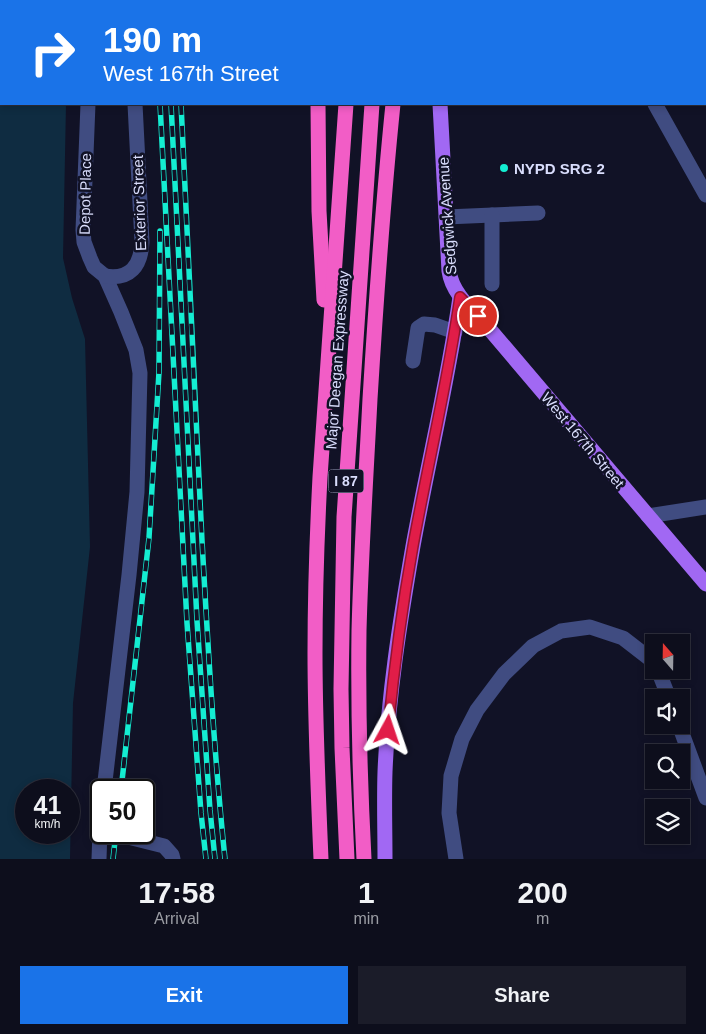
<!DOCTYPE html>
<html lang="en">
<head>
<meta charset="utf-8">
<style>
  :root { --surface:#0d0e1c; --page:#1b1c29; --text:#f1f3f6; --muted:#9a9ca3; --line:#2d2e3b; --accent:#1a73e8 }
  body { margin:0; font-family:Arial,sans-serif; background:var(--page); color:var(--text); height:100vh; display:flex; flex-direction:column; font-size:19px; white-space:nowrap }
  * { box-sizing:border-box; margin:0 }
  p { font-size:16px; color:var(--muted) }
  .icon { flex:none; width:28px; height:28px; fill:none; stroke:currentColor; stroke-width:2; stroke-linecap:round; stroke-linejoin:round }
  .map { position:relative; height:859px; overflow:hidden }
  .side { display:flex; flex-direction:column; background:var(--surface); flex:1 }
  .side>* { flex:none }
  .guide { position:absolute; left:0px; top:0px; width:706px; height:105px; box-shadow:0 2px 8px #0003,0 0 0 1px var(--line); background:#1a73e8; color:#fff; overflow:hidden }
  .needle { width:32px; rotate:340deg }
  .buttons { position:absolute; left:645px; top:634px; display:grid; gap:10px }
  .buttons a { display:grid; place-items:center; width:45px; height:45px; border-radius:0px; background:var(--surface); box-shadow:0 2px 8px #0003,0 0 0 1px var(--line); font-size:25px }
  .speed { position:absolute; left:15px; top:779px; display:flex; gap:10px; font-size:25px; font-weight:700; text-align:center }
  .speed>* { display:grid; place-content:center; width:65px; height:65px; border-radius:50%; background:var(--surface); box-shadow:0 2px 8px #0003,0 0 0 1px var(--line); line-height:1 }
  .speed small { font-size:12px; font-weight:400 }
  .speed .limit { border:2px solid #111; border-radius:8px; background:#fff; color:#111 }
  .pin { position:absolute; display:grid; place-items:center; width:42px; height:42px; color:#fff; margin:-21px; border:2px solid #fff; border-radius:50%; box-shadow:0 1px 5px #0007 }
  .me { position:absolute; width:55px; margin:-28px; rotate:5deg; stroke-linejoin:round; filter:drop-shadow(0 0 4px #0008) }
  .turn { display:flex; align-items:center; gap:18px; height:105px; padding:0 20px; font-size:22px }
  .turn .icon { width:65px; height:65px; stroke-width:2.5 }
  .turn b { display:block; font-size:35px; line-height:42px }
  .eta { display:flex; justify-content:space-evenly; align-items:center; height:85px; text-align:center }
  .eta b { font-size:30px; font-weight:700; line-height:35px }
  .button { display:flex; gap:10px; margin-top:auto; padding:10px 20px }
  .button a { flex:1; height:58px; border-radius:0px; background:var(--accent); color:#fff; font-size:20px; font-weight:700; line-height:58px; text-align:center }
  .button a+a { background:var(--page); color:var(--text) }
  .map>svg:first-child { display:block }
  .water { fill:#0f2c41; fill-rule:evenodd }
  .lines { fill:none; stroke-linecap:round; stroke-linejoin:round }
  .minor { stroke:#404c81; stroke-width:15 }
  .major { stroke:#a168f3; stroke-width:15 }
  .highway { stroke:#f25dc6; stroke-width:15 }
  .rail-casing { stroke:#14edd2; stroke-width:5.5 }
  .rail { stroke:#111226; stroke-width:4; stroke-dasharray:11; stroke-linecap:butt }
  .route-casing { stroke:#92132f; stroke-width:12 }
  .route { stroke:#e11d48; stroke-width:9 }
  .poi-dot { fill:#14edd2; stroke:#111226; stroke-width:2 }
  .labels { text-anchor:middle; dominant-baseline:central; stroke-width:5; stroke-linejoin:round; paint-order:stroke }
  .shield { fill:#111226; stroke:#9da0bc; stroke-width:1 }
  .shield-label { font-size:14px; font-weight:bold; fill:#d9ddfc }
  .poi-label { font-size:15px; font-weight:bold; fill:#d9ddfc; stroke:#111226; text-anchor:start }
  .street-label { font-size:15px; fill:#d9ddfc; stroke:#111226 }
</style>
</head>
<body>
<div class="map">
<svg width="706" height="859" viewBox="0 0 706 859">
  <rect width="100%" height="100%" fill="#111226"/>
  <path class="water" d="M0,0H69V1H1V104H66L63,258L72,298L85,339L90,547L73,703L70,859H0ZM26,790H69V832H26Z"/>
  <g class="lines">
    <g class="minor">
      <polyline points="129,0 129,1"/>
      <polyline points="93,1 93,0"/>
      <polyline points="659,1 660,0"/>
      <polyline points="88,104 83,230 84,242 90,258 94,267 105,276 121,312 136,350 140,373 137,492 129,575 104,790"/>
      <polyline points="655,104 706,195"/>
      <polyline points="446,217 538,213"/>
      <path d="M105,276C130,280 141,266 142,242L135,104"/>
      <polyline points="492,284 492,215"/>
      <polyline points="413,361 418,328 424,324 435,325 455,332"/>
      <polyline points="648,516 706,507"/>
      <polyline points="658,670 669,698"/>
      <polyline points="679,725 706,798"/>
      <polyline points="108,832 164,846 172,855 173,859"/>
      <polyline points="99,859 100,831 101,816"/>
      <polyline points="456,859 449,813 451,776 462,739 477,710 504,674 533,646 561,631 590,627 623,638 654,662"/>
    </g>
    <g class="major">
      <polyline points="437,1 437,0"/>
      <path d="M440,104L449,271C452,293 471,309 486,325L706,584"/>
      <path d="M385,859C385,830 384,801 385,772C388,696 400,621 413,546C428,463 448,381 460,297"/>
    </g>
    <g class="highway">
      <polyline points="316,0 316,1"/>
      <polyline points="342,0 342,1"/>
      <polyline points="377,1 377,0"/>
      <polyline points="405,1 405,0"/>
      <polyline points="318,104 319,211 324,300"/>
      <path d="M321,859C318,790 315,721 315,653C315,594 317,535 320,477L346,104"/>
      <polyline points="347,859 342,748 341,689 344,517 372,104"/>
      <path d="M364,859C360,783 358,707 359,631C361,554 366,477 370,399C376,301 383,202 393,104"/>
    </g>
    <defs>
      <g id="rail">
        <polyline points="156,0 156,1"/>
        <polyline points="165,0 165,1"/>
        <polyline points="177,0 177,1"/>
        <polyline points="160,104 187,623 201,813 206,859"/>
        <polyline points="171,104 197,621 210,810 215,859"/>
        <path d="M181,104C188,249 194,395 202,541C208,647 214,753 225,859"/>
        <polyline points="121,790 149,538 159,372 160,231"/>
        <polyline points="113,859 116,832"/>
      </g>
    </defs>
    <use href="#rail" class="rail-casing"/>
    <use href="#rail" class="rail"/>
  </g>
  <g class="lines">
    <defs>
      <path id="route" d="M388,730C394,668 402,607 413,546C428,463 448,380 460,297L478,316"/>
    </defs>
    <use href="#route" class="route-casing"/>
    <use href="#route" class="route"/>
  </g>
  <circle class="poi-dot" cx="504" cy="168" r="5"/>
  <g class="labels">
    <rect class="shield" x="328.5" y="469.5" width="35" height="23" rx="4"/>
    <g class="shield-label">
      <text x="346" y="481">I 87</text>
    </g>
    <g class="poi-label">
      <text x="514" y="168">NYPD SRG 2</text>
    </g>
    <g class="street-label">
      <text transform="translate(85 194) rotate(-89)">Depot Place</text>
      <text transform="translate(139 203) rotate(-92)">Exterior Street</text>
      <text transform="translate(447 216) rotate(-94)">Sedgwick Avenue</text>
      <text transform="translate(337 360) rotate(-86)">Major Deegan Expressway</text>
      <text transform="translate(583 440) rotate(50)">West 167th Street</text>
    </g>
  </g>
</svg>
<div class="buttons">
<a><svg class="needle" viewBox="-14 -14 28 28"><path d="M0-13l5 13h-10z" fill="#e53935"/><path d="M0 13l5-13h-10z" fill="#9a9ca3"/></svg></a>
<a><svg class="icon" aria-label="sound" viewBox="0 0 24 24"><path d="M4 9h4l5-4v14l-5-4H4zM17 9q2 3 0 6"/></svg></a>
<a><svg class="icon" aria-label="search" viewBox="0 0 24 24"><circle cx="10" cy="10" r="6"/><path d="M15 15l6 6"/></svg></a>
<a><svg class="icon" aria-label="layers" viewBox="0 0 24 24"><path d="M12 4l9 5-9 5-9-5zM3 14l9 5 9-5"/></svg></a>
</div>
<div class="speed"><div>41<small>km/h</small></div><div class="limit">50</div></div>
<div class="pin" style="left:478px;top:316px;background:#d93025"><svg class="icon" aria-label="arrive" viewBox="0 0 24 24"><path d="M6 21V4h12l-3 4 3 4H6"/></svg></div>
<svg class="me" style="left:388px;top:730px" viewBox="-20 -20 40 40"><path d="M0-17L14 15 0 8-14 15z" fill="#e11d48" stroke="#fff" stroke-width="4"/></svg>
<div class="guide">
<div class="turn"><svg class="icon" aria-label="right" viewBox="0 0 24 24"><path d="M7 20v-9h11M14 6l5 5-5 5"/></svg><div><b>190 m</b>West 167th Street</div></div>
</div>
</div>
<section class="side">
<div class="eta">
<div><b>17:58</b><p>Arrival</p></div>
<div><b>1</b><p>min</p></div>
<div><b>200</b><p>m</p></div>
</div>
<div class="button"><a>Exit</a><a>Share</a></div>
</section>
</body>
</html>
